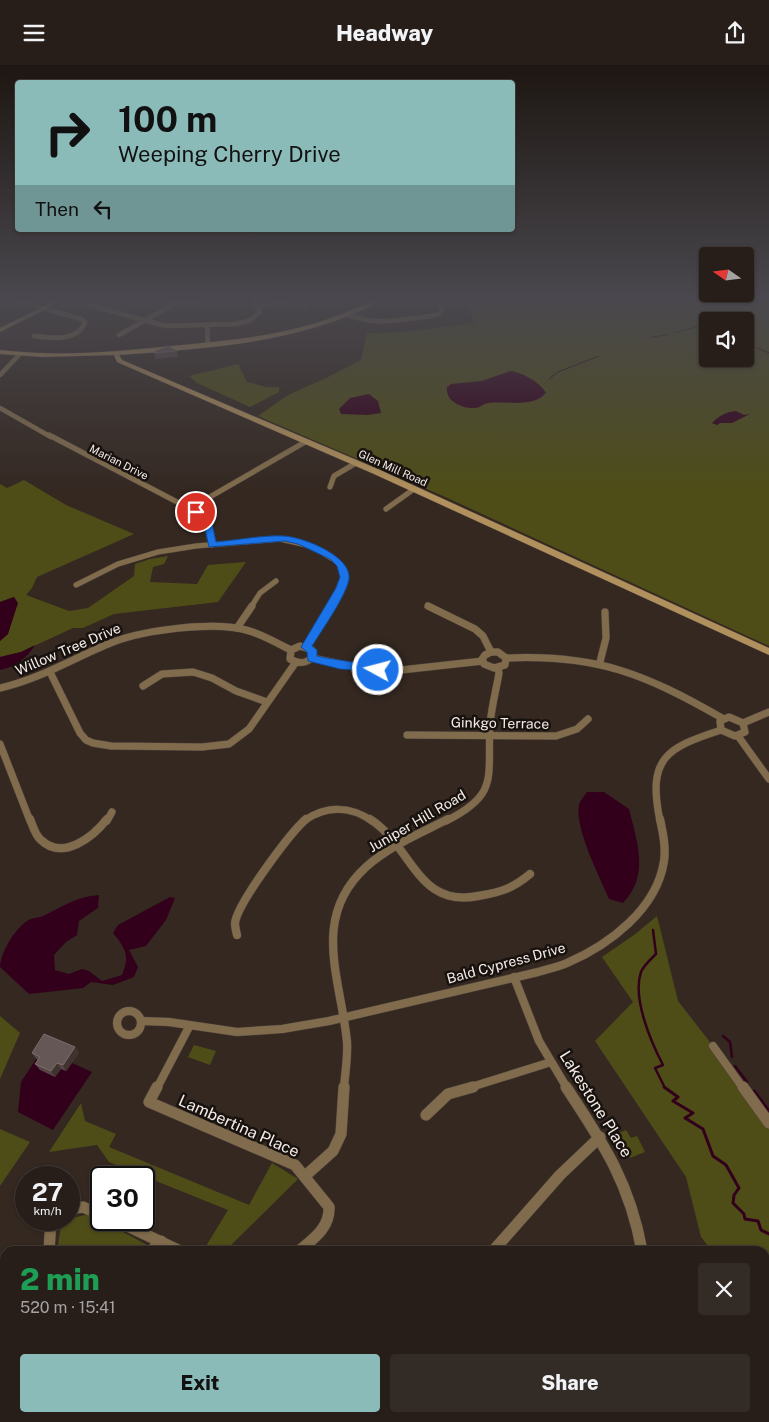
<!DOCTYPE html>
<html lang="en">
<head>
<meta charset="utf-8">
<style>
  :root { --surface:#271e19; --page:#332b26; --text:#f1f3f6; --muted:#a4a2a2; --line:#433c38; --accent:#8bbbb9 }
  body { margin:0; font-family:"Public Sans",sans-serif; background:var(--page); color:var(--text); height:100vh; display:flex; flex-direction:column; font-size:19px; white-space:nowrap }
  * { box-sizing:border-box; margin:0 }
  p { font-size:16px; color:var(--muted) }
  .icon { flex:none; width:28px; height:28px; fill:none; stroke:currentColor; stroke-width:2; stroke-linecap:round; stroke-linejoin:round }
  .map { position:relative; flex:1; overflow:hidden }
  .details { position:absolute; left:0px; top:1181px; width:770px; height:176px; display:flex; flex-direction:column; background:var(--surface); border-radius:15px 15px 0 0; box-shadow:0 1px 4px #0004,0 0 0 1px var(--line) }
  .details>* { flex:none }
  .banner { position:absolute; left:15px; top:15px; width:500px; height:152px; border-radius:5px; box-shadow:0 1px 4px #0004,0 0 0 1px var(--line); background:#8bbbb9; color:#111; overflow:hidden }
  .needle { width:32px; rotate:284deg }
  .controls { position:absolute; left:699px; top:182px; display:grid; gap:10px }
  .controls a { display:grid; place-items:center; width:55px; height:55px; border-radius:5px; background:var(--surface); box-shadow:0 1px 4px #0004,0 0 0 1px var(--line); font-size:25px }
  .speed { position:absolute; left:15px; top:1101px; display:flex; gap:10px; font-size:25px; font-weight:700; text-align:center }
  .speed>* { display:grid; place-content:center; width:65px; height:65px; border-radius:50%; background:var(--surface); box-shadow:0 1px 4px #0004,0 0 0 1px var(--line); line-height:1 }
  .speed small { font-size:12px; font-weight:400 }
  .speed .limit { border:2px solid #111; border-radius:8px; background:#fff; color:#111 }
  .pin { position:absolute; display:grid; place-items:center; width:42px; height:42px; color:#fff; margin:-21px; border:2px solid #fff; border-radius:50%; box-shadow:0 1px 5px #0007 }
  .me { position:absolute; width:55px; margin:-28px; rotate:277deg; stroke-linejoin:round; filter:drop-shadow(0 0 4px #0008) }
  .turn { display:flex; align-items:center; gap:18px; height:105px; padding:0 20px; font-size:22px }
  .turn .icon { width:65px; height:65px; stroke-width:2.5 }
  .turn b { display:block; font-size:35px; line-height:42px }
  .then { display:flex; align-items:center; height:48px; padding:0 20px; background:#0003; gap:10px; font-size:19px }
  .round { display:grid; place-items:center; flex:none; width:52px; height:52px; border-radius:5px; background:var(--page) }
  .overview { display:flex; align-items:center; justify-content:space-between; height:85px; padding:0 20px }
  h1 { font-size:30px; font-weight:800; line-height:38px; color:#1e9e55 }
  .cta { display:flex; gap:10px; margin-top:auto; padding:10px 20px }
  .cta a { flex:1; height:58px; border-radius:5px; background:var(--accent); color:#111; font-size:20px; font-weight:800; line-height:58px; text-align:center }
  .cta a+a { background:var(--page); color:var(--text) }
  header { display:flex; justify-content:space-between; align-items:center; height:65px; padding:0 20px; background:var(--surface); font-size:22px; font-weight:800 }
  .map>svg:first-child { display:block }
  .green { fill:#4e4d18; fill-rule:evenodd }
  .water { fill:#33001b }
  .lines { fill:none; stroke-linecap:round; stroke-linejoin:round }
  .stream-far2 { stroke:#33001b; stroke-width:1 }
  .stream-far1 { stroke:#33001b; stroke-width:2.5 }
  .stream { stroke:#33001b; stroke-width:3 }
  .minor-far4-casing { stroke:#4f433d; stroke-width:5 }
  .minor-far3-casing { stroke:#4f433d; stroke-width:6 }
  .minor-far2-casing { stroke:#4f433d; stroke-width:8 }
  .minor-far1-casing { stroke:#4f433d; stroke-width:9 }
  .minor-casing { stroke:#4f433d; stroke-width:12 }
  .secondary-casing { stroke:#4f433d; stroke-width:1 }
  .minor-far4 { stroke:#806c4c; stroke-width:4.5 }
  .minor-far3 { stroke:#806c4c; stroke-width:5 }
  .minor-far2 { stroke:#806c4c; stroke-width:7 }
  .minor-far1 { stroke:#806c4c; stroke-width:8 }
  .minor { stroke:#806c4c; stroke-width:11 }
  .secondary { fill:#b0905c; fill-rule:evenodd }
  .wall { fill:#544544 }
  .shaded-wall { fill:#40322f }
  .building { fill:#655756; stroke:#7c6e6c }
  .route { fill:#1a73e8; stroke:#114b97 }
  .labels { text-anchor:middle; dominant-baseline:central; stroke-width:5; stroke-linejoin:round; paint-order:stroke }
  .far-street-label { font-size:11px; fill:#f4ebe7; stroke:#18120f }
  .street-label { font-size:14px; fill:#f4ebe7; stroke:#18120f }
  .near-street-label { font-size:16px; fill:#f4ebe7; stroke:#18120f }
</style>
</head>
<body>
<header><svg class="icon" aria-label="menu" viewBox="0 0 24 24"><path d="M4 6h16M4 12h16M4 18h16"/></svg>Headway<svg class="icon" aria-label="share" viewBox="0 0 24 24"><path d="M12 15V3M7 8l5-5 5 5M5 13v7h14v-7"/></svg></header>
<div class="map">
<svg width="769" height="1357" viewBox="0 0 769 1357">
  <rect width="100%" height="100%" fill="#342821"/>
  <g class="green">
    <path d="M462,235H769V581L443,431L258,351L288,330L326,313L361,295L367,268L406,267L474,258L469,243ZM708,256H745V294H708Z"/>
    <polygon points="238,299 247,317 266,322 279,322 279,327 250,342 197,318 189,311"/>
    <polygon points="24,415 66,440 134,469 37,512 32,523 26,530 69,546 88,543 134,511 135,499 150,494 168,491 164,499 153,502 150,517 197,519 208,500 246,497 218,537 114,549 83,563 73,563 21,587 0,592 0,576 8,569 14,532 0,537 0,419 7,423"/>
    <polygon points="657,851 678,936 713,981 769,1058 769,1357 711,1357 708,1353 765,1352 765,1186 712,1186 701,1172 686,1112 595,976 633,937 602,892 634,870"/>
    <polygon points="0,951 20,968 0,1014"/>
    <polygon points="194,980 216,986 210,1000 188,992"/>
    <polygon points="81,1038 85,1056 116,1069 109,1082 249,1140 272,1098 298,1114 225,1186 203,1186 228,1145 109,1097 97,1080 49,1087"/>
    <polygon points="0,1064 30,1077 0,1121"/>
    <polygon points="626,1065 631,1073 637,1071 645,1087 630,1093 616,1069"/>
    <polygon points="90,1149 147,1180 141,1186 57,1186 62,1155"/>
  </g>
  <g class="water">
    <path d="M510,306C522,307 541,318 546,328C532,343 508,336 489,338C484,338 480,343 475,343C462,344 445,336 447,322L451,319L482,316Z"/>
    <polygon points="369,329 378,336 381,348 368,350 341,349 339,344 350,333"/>
    <path d="M736,346L744,350L750,349L732,358H720L713,363L717,360L712,358C719,351 725,347 736,346Z"/>
    <polygon points="14,532 18,538 8,569 0,576 0,537"/>
    <path d="M35,580C27,593 15,602 0,605V592L21,587Z"/>
    <path d="M587,727H604L629,744C637,777 650,810 623,838L609,834C600,813 574,762 579,740C580,736 584,731 587,727Z"/>
    <path d="M99,830L98,843L79,856L77,870L66,877L54,890L55,905L69,909L82,904L89,906L102,916L122,910C130,891 126,884 113,868L118,860L170,832L175,833L166,855L146,881L129,885L138,902L134,912L113,920L91,917L83,923L29,929L0,902C1,887 14,865 27,856C32,852 40,853 45,850C66,840 76,832 99,830Z"/>
    <polygon points="36,994 67,1005 72,998 92,1007 53,1065 18,1047 21,1017"/>
  </g>
  <g class="lines">
    <g class="stream-far2">
      <polyline points="746,240 753,235"/>
      <polyline points="725,256 729,255 727,252 729,251"/>
      <polyline points="674,268 708,259"/>
      <polyline points="651,272 667,270"/>
      <polyline points="747,279 769,288"/>
      <polyline points="549,314 558,307 599,291"/>
    </g>
    <g class="stream-far1">
      <path d="M653,865L656,889C651,894 644,900 641,907C632,933 651,977 663,1000L655,1003L665,1023"/>
      <polyline points="723,971 730,977 732,992"/>
      <polyline points="735,1001 747,1017"/>
    </g>
    <g class="stream">
      <polyline points="664,1022 678,1032 673,1036 693,1048 685,1053 703,1064 713,1091 726,1100 739,1123 734,1130 733,1138 744,1149 745,1154 758,1156 761,1165 769,1169"/>
      <polyline points="754,1026 769,1046"/>
    </g>
    <defs>
      <g id="minor-far4">
        <path d="M15,235L81,254L85,257C78,277 51,273 34,271"/>
        <polyline points="300,235 306,240"/>
        <polyline points="172,239 202,239"/>
        <polyline points="89,240 166,261 234,259 249,256 260,247 254,235"/>
        <polyline points="258,241 296,235"/>
        <path d="M347,249C374,262 404,254 432,251L440,248L443,244L436,235"/>
        <polyline points="207,260 208,280"/>
        <polyline points="119,270 169,242 172,239 172,235"/>
        <polyline points="0,310 20,289"/>
        <polyline points="0,343 51,372"/>
      </g>
      <g id="minor-far3">
        <polyline points="49,370 202,450 209,460 212,480"/>
        <polyline points="330,422 334,411 356,398"/>
        <polyline points="189,444 305,377"/>
        <polyline points="386,444 414,424"/>
        <polyline points="76,520 118,499 158,487 196,481 280,474 311,481 338,497 342,504 344,512 331,542"/>
        <polyline points="428,541 430,542"/>
        <polyline points="251,542 260,528 276,516"/>
      </g>
      <g id="minor-far2">
        <polyline points="428,541 475,564 483,571 491,587"/>
        <polyline points="237,563 252,541"/>
        <path d="M300,581L312,585L313,591C307,599 298,599 290,594L291,585Z"/>
        <polyline points="307,582 331,541"/>
        <polygon points="491,587 498,587 506,593 505,600 494,603 484,599 482,594 485,590"/>
        <polyline points="312,593 355,602 401,605 483,596"/>
        <path d="M506,593C597,589 645,609 722,653"/>
        <polyline points="600,597 606,573 605,547"/>
        <polyline points="50,607 80,668 86,675 93,678 111,681 202,682 229,679 249,664 296,597"/>
        <polyline points="143,621 162,609 193,607 212,613 236,626 267,637"/>
        <path d="M0,623C41,614 75,592 113,577C145,565 213,556 246,565C262,569 276,578 291,585"/>
        <polygon points="729,652 743,658 745,667 735,671 721,665 720,656"/>
        <polyline points="743,658 769,647"/>
        <polyline points="407,670 556,671 577,664 588,654"/>
        <polyline points="738,671 769,714"/>
        <polyline points="0,679 30,756"/>
        <polyline points="107,756 112,747"/>
        <path d="M304,756C326,740 351,741 372,756"/>
        <path d="M446,756C500,729 487,712 490,661C491,643 496,626 499,608L498,603"/>
        <path d="M660,756C647,693 666,683 721,665"/>
      </g>
      <g id="minor-far1">
        <path d="M30,754C33,761 35,770 41,775C63,796 93,772 107,754"/>
        <path d="M370,754C413,782 417,843 478,831C501,827 512,824 530,809"/>
        <path d="M237,870C236,866 235,862 235,858C237,839 290,768 306,754"/>
        <polyline points="514,912 539,976 567,1023"/>
        <circle cx="129" cy="958" r="12"/>
        <path d="M141,956L169,957L237,967L282,964L329,956L538,907C548,904 558,902 567,898C609,880 657,844 664,796C666,782 663,768 660,754"/>
        <polyline points="713,981 743,1023"/>
        <polyline points="157,1023 189,962"/>
        <path d="M344,1023C345,1008 348,992 347,977C341,914 310,853 366,802C389,781 421,768 448,754"/>
        <polyline points="468,1023 551,997"/>
      </g>
      <g id="minor">
        <path d="M157,1022L149,1037L295,1100L329,1142C330,1163 313,1174 299,1186"/>
        <path d="M566,1022C603,1078 630,1118 642,1186"/>
        <polyline points="743,1022 769,1058"/>
        <polyline points="426,1050 448,1029 473,1022"/>
        <polyline points="305,1111 333,1086 341,1069 344,1022"/>
        <polyline points="69,1144 83,1142 101,1150"/>
        <polyline points="115,1155 180,1186"/>
        <polyline points="49,1186 51,1155"/>
        <polyline points="151,1186 161,1176"/>
        <polyline points="493,1186 560,1110 600,1072"/>
        <polyline points="708,1352 711,1357"/>
        <polyline points="660,1357 666,1352"/>
      </g>
      <g id="secondary">
        <polygon points="57,235 64,235 0,267 0,263"/>
        <path d="M374,235H381C370,243 355,248 343,253C273,280 194,284 119,290L122,295L380,405L769,583V590L374,409L117,297L114,290L43,292L0,289V285C58,292 114,287 171,281C247,274 305,269 374,235Z"/>
      </g>
    </defs>
    <use href="#minor-far4" class="minor-far4-casing"/>
    <use href="#minor-far3" class="minor-far3-casing"/>
    <use href="#minor-far2" class="minor-far2-casing"/>
    <use href="#minor-far1" class="minor-far1-casing"/>
    <use href="#minor" class="minor-casing"/>
    <use href="#secondary" class="secondary-casing"/>
    <use href="#minor-far4" class="minor-far4"/>
    <use href="#minor-far3" class="minor-far3"/>
    <use href="#minor-far2" class="minor-far2"/>
    <use href="#minor-far1" class="minor-far1"/>
    <use href="#minor" class="minor"/>
    <use href="#secondary" class="secondary"/>
  </g>
  <g class="wall">
    <polygon points="177,286 178,292 156,294 154,287"/>
    <polygon points="75,982 79,988 66,1006 61,1004 55,1012 40,1005 35,999 38,995 36,994 32,988"/>
  </g>
  <g class="shaded-wall">
    <polygon points="75,982 79,988 66,1006 63,1000"/>
    <polygon points="57,998 61,1004 55,1012 51,1006"/>
  </g>
  <g class="building">
    <polygon points="168,281 177,286 154,288 154,287"/>
    <polygon points="44,969 75,982 63,1000 57,998 51,1006 35,999 40,992 32,988"/>
  </g>
  <linearGradient id="sky" x2="0" y2="1"><stop stop-color="#1d1612"/><stop offset="0.55" stop-color="#4a484e"/><stop offset="1" stop-color="#4a484e" stop-opacity="0"/></linearGradient>
  <rect width="769" height="425" fill="url(#sky)"/>
  <path class="route" d="M196,444L211,454L216,477C238,475 262,470 284,471C303,472 352,491 349,514C346,531 322,565 312,581L317,585V591C328,594 379,600 384,605L382,607L340,604L308,596L307,587L301,582L336,523L340,512L337,501L330,494L298,479L285,476L209,482L203,455L191,447Z"/>
  <g class="labels">
    <g class="far-street-label">
      <text transform="translate(119 397) rotate(27)">Marian Drive</text>
      <text transform="translate(393 403) rotate(24)">Glen Mill Road</text>
    </g>
    <g class="street-label">
      <text transform="translate(68 584) rotate(-23)">Willow Tree Drive</text>
      <text transform="translate(500 658) rotate(1)">Ginkgo Terrace</text>
      <text transform="translate(417 756) rotate(-30)">Juniper Hill Road</text>
      <text transform="translate(506 898) rotate(-15)">Bald Cypress Drive</text>
    </g>
    <g class="near-street-label">
      <text transform="translate(596 1039) rotate(58)">Lakestone Place</text>
      <text transform="translate(239 1061) rotate(24)">Lambertina Place</text>
    </g>
  </g>
</svg>
<div class="controls">
<a><svg class="needle" viewBox="-14 -14 28 28"><path d="M0-13l5 13h-10z" fill="#e53935"/><path d="M0 13l5-13h-10z" fill="#a4a2a2"/></svg></a>
<a><svg class="icon" aria-label="sound" viewBox="0 0 24 24"><path d="M4 9h4l5-4v14l-5-4H4zM17 9q2 3 0 6"/></svg></a>
</div>
<div class="speed"><div>27<small>km/h</small></div><div class="limit">30</div></div>
<div class="pin" style="left:196px;top:447px;background:#d93025"><svg class="icon" aria-label="arrive" viewBox="0 0 24 24"><path d="M6 21V4h12l-3 4 3 4H6"/></svg></div>
<svg class="me" style="left:378px;top:605px" viewBox="-20 -20 40 40"><circle r="17" fill="#1a73e8" stroke="#fff" stroke-width="3"/><path d="M0-11L8 9 0 5-8 9z" fill="#fff"/></svg>
<div class="banner">
<div class="turn"><svg class="icon" aria-label="right" viewBox="0 0 24 24"><path d="M7 20v-9h11M14 6l5 5-5 5"/></svg><div><b>100 m</b>Weeping Cherry Drive</div></div>
<div class="then">Then<svg class="icon" aria-label="left" viewBox="0 0 24 24"><path d="M17 20v-9H6M10 6l-5 5 5 5"/></svg></div>
</div>
<section class="details">
<div class="overview"><div><h1>2 min</h1><p>520 m · 15:41</p></div><a class="round"><svg class="icon" aria-label="close" viewBox="0 0 24 24"><path d="M6 6l12 12M18 6L6 18"/></svg></a></div>
<div class="cta"><a>Exit</a><a>Share</a></div>
</section>
</div>
</body>
</html>
